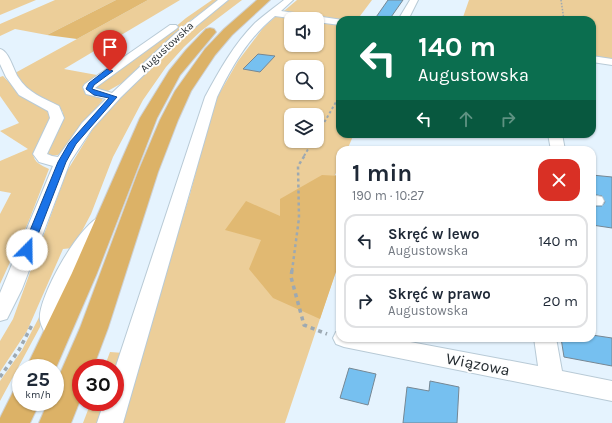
<!DOCTYPE html>
<html lang="pl">
<head>
<meta charset="utf-8">
<style>
  :root { --surface:#fff; --page:#f6f6f7; --text:#1f2937; --muted:#747a83; --line:#e0e1e3 }
  body { margin:0; font-family:Karla,sans-serif; background:var(--page); color:var(--text); height:100vh; display:flex; flex-direction:column; font-size:15px; white-space:nowrap }
  * { box-sizing:border-box; margin:0 }
  p { font-size:13px; color:var(--muted) }
  .icon { flex:none; width:22px; height:22px; fill:none; stroke:currentColor; stroke-width:2; stroke-linecap:round; stroke-linejoin:round }
  .map { position:relative; flex:1; overflow:hidden }
  .panel { position:absolute; left:336px; top:146px; width:260px; height:196px; display:flex; flex-direction:column; background:var(--surface); border-radius:12px; box-shadow:0 1px 3px #0004 }
  .panel>* { flex:none }
  .guide { position:absolute; left:336px; top:16px; width:260px; height:122px; border-radius:12px; box-shadow:0 1px 3px #0004; background:#0b6e4f; color:#fff; overflow:hidden }
  .fabs { position:absolute; left:284px; top:12px; display:grid; gap:8px }
  .fabs a { display:grid; place-items:center; width:40px; height:40px; border-radius:8px; background:var(--surface); box-shadow:0 1px 3px #0004; font-size:20px }
  .speed { position:absolute; left:12px; top:359px; display:flex; gap:8px; font-size:20px; font-weight:700; text-align:center }
  .speed>* { display:grid; place-content:center; width:52px; height:52px; border-radius:50%; background:var(--surface); box-shadow:0 1px 3px #0004; line-height:1 }
  .speed small { font-size:10px; font-weight:400 }
  .speed .limit { border:6px solid #d22; background:#fff; color:#111 }
  .pin { position:absolute; display:grid; place-items:center; width:34px; height:34px; color:#fff; margin:-41px -17px; border-radius:50% 50% 50% 0; rotate:-45deg; box-shadow:0 0 4px #0007 }
  .pin .icon { rotate:45deg }
  .me { position:absolute; width:44px; margin:-22px; rotate:22deg; stroke-linejoin:round; filter:drop-shadow(0 0 3px #0008) }
  .turn { display:flex; align-items:center; gap:14px; height:84px; padding:0 16px; font-size:18px }
  .turn .icon { width:52px; height:52px; stroke-width:2.5 }
  .turn b { display:block; font-size:28px; line-height:34px }
  .lanes { display:flex; align-items:center; height:38px; padding:0 16px; background:#0003; justify-content:center; gap:20px; direction:ltr }
  .lanes .off { opacity:.35 }
  .round { display:grid; place-items:center; flex:none; width:42px; height:42px; border-radius:12px; background:var(--page) }
  .head { display:flex; align-items:center; justify-content:space-between; height:68px; padding:0 16px }
  h1 { font-size:24px; font-weight:700; line-height:30px }
  ul { padding:0; list-style:none }
  li { display:flex; align-items:center; gap:12px; height:54px; margin:0 8px 6px; padding:0 8px; border:2px solid var(--line); border-radius:12px }
  li div { flex:1 }
  li b { display:block; font-size:15px }
  li em { font-style:normal }
  .map>svg:first-child { display:block }
  .green { fill:#ecce99; fill-rule:evenodd }
  .forest { fill:#e1b972 }
  .building { fill:#76c0f0; stroke:#768793 }
  .lines { fill:none; stroke-linecap:round; stroke-linejoin:round }
  .minor-casing { stroke:#b8cad6; stroke-width:2 }
  .highway-casing { stroke:#cfd1d2; stroke-width:2 }
  .path-far3 { stroke:#9da9b2; stroke-width:1.5; stroke-dasharray:1.5 1.5; stroke-linecap:butt }
  .path-far2 { stroke:#9da9b2; stroke-width:2; stroke-dasharray:2.5 2.5; stroke-linecap:butt }
  .path-far1 { stroke:#9da9b2; stroke-width:2.5; stroke-dasharray:3 3; stroke-linecap:butt }
  .path { stroke:#9da9b2; stroke-width:3.5; stroke-dasharray:4 4; stroke-linecap:butt }
  .minor { fill:#fff; fill-rule:evenodd }
  .highway { fill:#dcb267; fill-rule:evenodd }
  .route { fill:#1a73e8; stroke:#114b97 }
  .labels { text-anchor:middle; dominant-baseline:central; stroke-width:4; stroke-linejoin:round; paint-order:stroke }
  .far-street-label { font-size:11px; fill:#252c31; stroke:#fefefe }
  .near-street-label { font-size:16px; fill:#252c31; stroke:#fefefe }
</style>
</head>
<body>
<div class="map">
<svg width="612" height="423" viewBox="0 0 612 423">
  <rect width="100%" height="100%" fill="#e5f3fe"/>
  <g class="green">
    <polygon points="0,0 36,0 0,15"/>
    <polygon points="55,0 116,0 47,35 15,29 0,36 0,24"/>
    <path d="M148,0H180L64,69L97,75L86,84L83,89C89,96 98,94 103,100L85,120L60,153L58,155L50,156L47,153L63,117V112L56,106L29,91L15,73Z"/>
    <polygon points="212,0 218,0 183,26 122,83 106,92 95,88 161,39 186,18"/>
    <polygon points="229,0 242,0 201,31 184,47 166,67 143,100 113,157 91,214 73,248 63,249 27,331 0,372 0,341 13,319 67,171 94,127 106,112 180,39"/>
    <polygon points="297,0 372,0 357,20 346,20 284,11"/>
    <polygon points="469,0 612,0 612,59 592,57 592,20 462,20"/>
    <path d="M280,16L309,19H291V45H317V20L340,24V134H354L347,150H340V165L335,175L340,176V259L285,423H119L190,194L215,101L238,61L263,28L275,17ZM291,67H317V93H291ZM291,115H317V141H291Z"/>
    <path d="M3,76L19,93L46,109L51,116L33,153C34,163 41,165 49,169L28,223L0,284V214L11,193L0,191V161L28,149L0,131L19,123L0,96V77Z"/>
    <polygon points="48,300 40,327 0,401 0,381 22,350"/>
    <polygon points="110,352 124,353 115,379 115,368 104,368"/>
    <polygon points="91,402 107,402 100,423 83,423"/>
  </g>
  <g class="forest">
    <polygon points="116,0 148,0 77,39 47,35"/>
    <polygon points="322,175 340,176 340,260 320,319 273,298 249,269 261,240 225,230 246,201 280,216 280,199"/>
  </g>
  <g class="building">
    <polygon points="388,0 403,0 389,20 374,20"/>
    <polygon points="258,54 275,56 260,72 243,69"/>
    <polygon points="592,175 612,177 612,228 592,225 592,206 602,206 605,202 602,196 592,194"/>
    <polygon points="592,335 612,338 612,366 564,357 561,338 592,338"/>
    <polygon points="349,368 376,374 368,405 340,398"/>
    <polygon points="430,381 459,387 457,423 403,423 407,387 429,391"/>
  </g>
  <g class="lines">
    <defs>
      <g id="minor">
        <path d="M218,0H228L183,37L121,97L92,129L70,162L22,289L7,319L0,321V293L53,166L39,162L33,154L50,118L48,111L19,95L6,77L0,64V49C9,51 13,69 18,77C28,93 43,98 59,106L64,118L47,154L52,156L58,157L82,123L106,99L86,94L83,87L85,84L170,25H176L178,27L176,29L95,88L112,93L176,33Z"/>
        <path d="M284,0H293L281,11L343,20H340V25L317,22V19H297L275,16C248,38 232,66 217,97L123,423H97L104,402H115V369L205,97C219,71 234,44 255,23C264,15 274,8 284,0Z"/>
        <polygon points="410,0 418,0 408,20 398,20"/>
        <polygon points="592,56 612,59 612,65 592,62"/>
        <polygon points="548,134 562,134 565,150 551,150"/>
        <polygon points="592,195 602,197 604,201 602,205 592,205"/>
        <path d="M102,216L108,217L111,221L86,255L66,296L62,320L68,334L65,340L57,342L49,340C46,334 41,327 40,320C37,298 81,221 102,216Z"/>
        <polygon points="340,331 340,338 389,338 538,366 534,338 556,338 562,371 612,381 612,401 344,347 336,344 333,338 336,332"/>
      </g>
      <g id="highway">
        <polygon points="257,0 270,0 232,35 215,55 191,91 178,120 158,172 108,328 93,368 81,368 81,398 71,423 39,423 48,402 55,402 55,385 80,328 138,172 160,120 175,91 205,49 224,29"/>
        <polygon points="210,28 214,29 216,32 180,75 157,118 97,273 55,370 55,368 26,368 72,273 140,118 169,71 186,50 206,29"/>
        <polygon points="21,389 21,402 40,402 30,423 0,423 0,418 13,392"/>
      </g>
    </defs>
    <use href="#minor" class="minor-casing"/>
    <use href="#highway" class="highway-casing"/>
    <polyline class="path-far3" points="561,0 564,20"/>
    <g class="path-far2">
      <polyline points="317,135 340,95"/>
      <polyline points="304,156 313,141"/>
    </g>
    <polyline class="path-far1" points="292,271 299,218 298,166 305,155"/>
    <g class="path">
      <polyline points="292,270 291,277 304,325 327,334"/>
      <polyline points="0,377 19,350 33,323"/>
    </g>
    <use href="#minor" class="minor"/>
    <use href="#highway" class="highway"/>
  </g>
  <polygon class="route" points="107,69 113,71 94,85 92,89 117,97 76,144 66,162 32,250 27,254 24,253 22,250 58,162 69,143 109,98 94,95 86,89 89,83"/>
  <g class="labels">
    <g class="far-street-label">
      <text transform="translate(167 47) rotate(-43)">Augustowska</text>
    </g>
    <g class="near-street-label">
      <text transform="translate(478 364) rotate(11)">Wiązowa</text>
    </g>
  </g>
</svg>
<div class="fabs">
<a><svg class="icon" aria-label="sound" viewBox="0 0 24 24"><path d="M4 9h4l5-4v14l-5-4H4zM17 9q2 3 0 6"/></svg></a>
<a><svg class="icon" aria-label="search" viewBox="0 0 24 24"><circle cx="10" cy="10" r="6"/><path d="M15 15l6 6"/></svg></a>
<a><svg class="icon" aria-label="layers" viewBox="0 0 24 24"><path d="M12 4l9 5-9 5-9-5zM3 14l9 5 9-5"/></svg></a>
</div>
<div class="speed"><div>25<small>km/h</small></div><div class="limit">30</div></div>
<div class="pin" style="left:110px;top:71px;background:#d93025"><svg class="icon" aria-label="arrive" viewBox="0 0 24 24"><path d="M6 21V4h12l-3 4 3 4H6"/></svg></div>
<svg class="me" style="left:27px;top:250px" viewBox="-20 -20 40 40"><circle r="19" fill="#fff"/><path d="M0-13L10 11 0 6-10 11z" fill="#1a73e8"/></svg>
<div class="guide">
<div class="turn"><svg class="icon" aria-label="left" viewBox="0 0 24 24"><path d="M17 20v-9H6M10 6l-5 5 5 5"/></svg><div><b>140 m</b>Augustowska</div></div>
<div class="lanes"><svg class="icon" aria-label="left" viewBox="0 0 24 24"><path d="M17 20v-9H6M10 6l-5 5 5 5"/></svg><svg class="icon off" aria-label="ahead" viewBox="0 0 24 24"><path d="M12 20V5M6 11l6-6 6 6"/></svg><svg class="icon off" aria-label="right" viewBox="0 0 24 24"><path d="M7 20v-9h11M14 6l5 5-5 5"/></svg></div>
</div>
<section class="panel">
<div class="head"><div><h1>1 min</h1><p>190 m · 10:27</p></div><a class="round" style="background:#d93025;color:#fff"><svg class="icon" aria-label="close" viewBox="0 0 24 24"><path d="M6 6l12 12M18 6L6 18"/></svg></a></div>
<ul>
<li><svg class="icon" aria-label="left" viewBox="0 0 24 24"><path d="M17 20v-9H6M10 6l-5 5 5 5"/></svg><div><b>Skręć w lewo</b><p>Augustowska</p></div><em>140 m</em></li>
<li><svg class="icon" aria-label="right" viewBox="0 0 24 24"><path d="M7 20v-9h11M14 6l5 5-5 5"/></svg><div><b>Skręć w prawo</b><p>Augustowska</p></div><em>20 m</em></li>
</ul>
</section>
</div>
</body>
</html>
